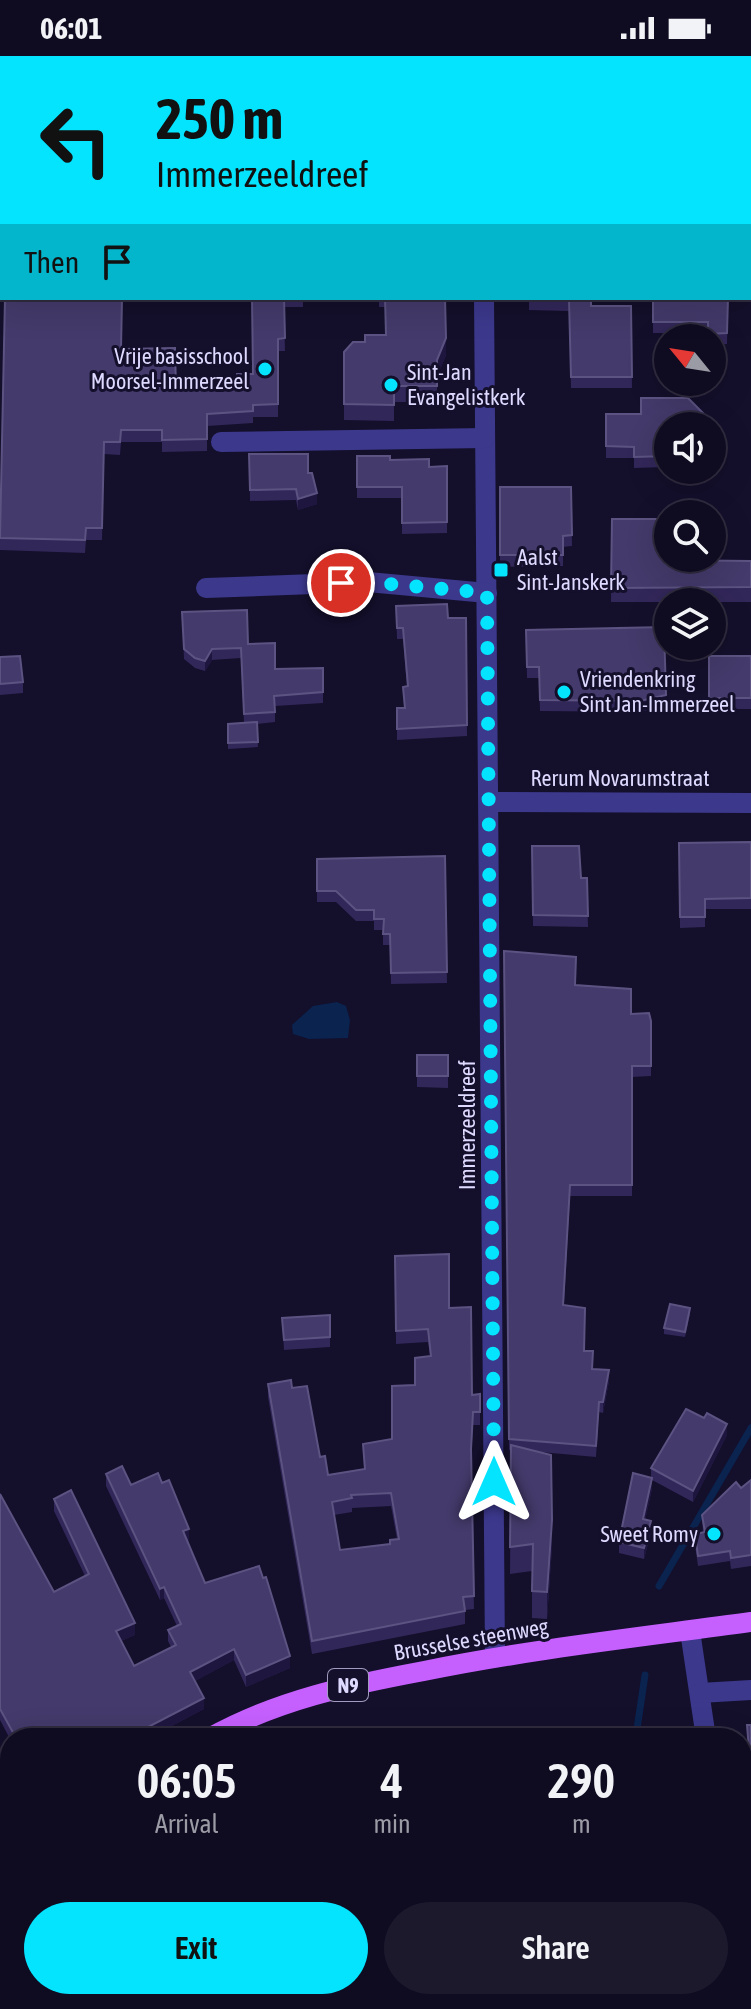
<!DOCTYPE html>
<html lang="en">
<head>
<meta charset="utf-8">
<style>
  :root { --surface:#0f0b20; --page:#1d192d; --text:#f1f3f6; --muted:#9b9ba5; --line:#2f2b3e; --accent:#05e4ff }
  body { margin:0; font-family:"Asap Condensed",sans-serif; background:var(--page); color:var(--text); height:100vh; display:flex; flex-direction:column; font-size:30px; white-space:nowrap }
  * { box-sizing:border-box; margin:0 }
  p { font-size:26px; color:var(--muted) }
  .icon { flex:none; width:44px; height:44px; fill:none; stroke:currentColor; stroke-width:2; stroke-linecap:round; stroke-linejoin:round }
  .map { position:relative; flex:1; overflow:hidden }
  .side { position:absolute; left:0px; top:1672px; width:752px; height:282px; display:flex; flex-direction:column; background:var(--surface); border-radius:32px 32px 0 0; box-shadow:0 8px 32px #0002,0 0 0 2px var(--line) }
  .side>* { flex:none }
  .hud { position:absolute; left:0px; top:0px; width:752px; height:244px; box-shadow:0 8px 32px #0002,0 0 0 2px var(--line); background:#05e4ff; color:#111; overflow:hidden }
  .needle { width:52px; rotate:300deg }
  .buttons { position:absolute; left:654px; top:268px; display:grid; gap:16px }
  .buttons a { display:grid; place-items:center; width:72px; height:72px; border-radius:50%; background:var(--surface); box-shadow:0 8px 32px #0002,0 0 0 2px var(--line); font-size:40px }
  .pin { position:absolute; display:grid; place-items:center; width:68px; height:68px; color:#fff; margin:-34px; border:4px solid #fff; border-radius:50%; box-shadow:0 2px 8px #0007 }
  .me { position:absolute; width:88px; margin:-44px; rotate:0deg; stroke-linejoin:round; filter:drop-shadow(0 0 6px #0008) }
  .turn { display:flex; align-items:center; gap:28px; height:168px; padding:0 24px; font-size:36px }
  .turn .icon { width:104px; height:104px; stroke-width:2.5 }
  .turn b { display:block; font-size:56px; line-height:68px }
  .then { display:flex; align-items:center; height:76px; padding:0 24px; background:#0003; gap:16px; font-size:30px }
  .eta { display:flex; justify-content:space-evenly; align-items:center; height:136px; text-align:center }
  .eta b { font-size:48px; font-weight:600; line-height:56px }
  .button { display:flex; gap:16px; margin-top:auto; padding:16px 24px }
  .button a { flex:1; height:92px; border-radius:48px; background:var(--accent); color:#111; font-size:32px; font-weight:600; line-height:92px; text-align:center }
  .button a+a { background:var(--page); color:var(--text) }
  .status { display:flex; justify-content:space-between; align-items:center; height:56px; padding:0 40px; background:var(--surface); direction:ltr }
  .status svg { height:22px; fill:currentColor }
  .map>svg:first-child { display:block }
  .green { fill:#123534 }
  .water { fill:#0a234f }
  .lines { fill:none; stroke-linecap:round; stroke-linejoin:round }
  .stream { stroke:#0a234f; stroke-width:7 }
  .minor { stroke:#3c388c; stroke-width:20 }
  .primary { stroke:#c560ff; stroke-width:20 }
  .wall { fill:#322759; fill-rule:evenodd }
  .shaded-wall { fill:#1e163f }
  .building { fill:#443a6b; stroke:#5c5382; stroke-width:2; fill-rule:evenodd }
  .route { stroke:#05e4ff; stroke-width:14; stroke-dasharray:0 25.2 }
  .poi-dot { fill:#05e4ff; stroke:#140f2b; stroke-width:3 }
  .labels { text-anchor:middle; dominant-baseline:central; stroke-width:6; stroke-linejoin:round; paint-order:stroke }
  .shield { fill:#140f2b; stroke:#a19cbf; stroke-width:2 }
  .shield-label { font-size:20px; font-weight:bold; fill:#ddd9ff }
  .poi-label { font-size:22px; fill:#ddd9ff; stroke:#140f2b; text-anchor:start }
  .street-label { font-size:22px; fill:#ddd9ff; stroke:#140f2b }
</style>
</head>
<body>
<div class="status"><b>06:01</b><svg viewBox="0 0 49 12"><path d="M0 12V9h3v3zM5 12V6h3v6zM10 12V3h3v9zM15 12V0h3v12zM26 1h20v11H26zM47 4h2v5h-2z"/></svg></div>
<div class="map">
<svg width="751" height="1953" viewBox="0 0 751 1953">
  <rect width="100%" height="100%" fill="#140f2b"/>
  <polygon class="green" points="172,1944 445,1944 446,1953 156,1953"/>
  <polygon class="water" points="337,946 346,950 350,964 348,982 309,983 293,978 292,969 313,950"/>
  <g class="lines">
    <g class="stream">
      <polyline points="659,1530 751,1372"/>
      <polyline points="632,1682 637,1673 645,1619"/>
      <polyline points="410,1953 419,1944"/>
    </g>
    <g class="minor">
      <polyline points="482,0 482,2"/>
      <polyline points="484,242 495,1601"/>
      <polyline points="221,386 485,382"/>
      <polyline points="206,532 368,526 487,537"/>
      <polyline points="489,746 751,747"/>
      <polyline points="690,1575 706,1682"/>
      <polyline points="700,1637 751,1634"/>
      <polyline points="735,1944 736,1953"/>
    </g>
    <g class="primary">
      <path d="M209,1682C277,1644 349,1629 424,1615C532,1593 642,1581 751,1566"/>
      <polyline points="0,1797 10,1791"/>
    </g>
  </g>
  <g class="wall">
    <polygon points="252,242 303,242 303,251 284,251 285,295 278,295 278,361 253,361 253,367 207,370 207,395 162,396 162,386 121,386 120,399 104,398 102,484 86,484 85,497 0,494 0,468 121,293 176,333 237,333 253,318"/>
    <polygon points="379,242 445,242 446,299 437,321 437,346 394,346 394,365 344,364 344,296 365,286 386,279 385,251 379,251"/>
    <polygon points="529,242 591,242 591,250 631,250 632,332 571,332 569,255 529,254"/>
    <polygon points="653,242 728,242 727,288 712,289 712,282 708,282 708,277 653,277"/>
    <polygon points="606,358 703,368 701,370 668,370 668,411 634,412 634,402 606,402"/>
    <polygon points="249,398 308,417 317,448 298,454 296,444 250,445"/>
    <polygon points="357,400 390,404 429,411 447,410 447,477 402,478 402,442 357,442"/>
    <polygon points="500,431 571,431 572,490 563,491 563,510 500,511"/>
    <polygon points="612,463 664,504 751,505 751,546 611,546"/>
    <polygon points="396,550 448,562 466,562 467,680 397,684 397,652 404,652 403,631 407,631 403,583 397,583"/>
    <polygon points="182,556 248,588 275,613 323,612 323,647 275,650 275,666 257,668 258,691 228,693 228,668 244,667 241,602 212,604 205,615 195,612 184,603"/>
    <polygon points="526,574 666,650 640,656 540,655 539,622 527,622"/>
    <rect x="709" y="600" width="42" height="53"/>
    <polygon points="0,601 23,626 23,637 0,639"/>
    <polygon points="751,786 751,853 705,853 705,871 680,872 679,787"/>
    <polygon points="532,790 581,822 587,822 588,871 533,870"/>
    <polygon points="445,800 447,927 391,928 390,889 383,889 383,874 374,874 374,865 356,865 336,846 317,846 317,803"/>
    <polygon points="504,895 576,929 631,958 651,965 651,1020 632,1021 632,1140 570,1140 564,1249 592,1313 609,1325 603,1357 599,1356 596,1401 540,1396 552,1491 547,1563 532,1562 532,1515 510,1518 511,1394 509,1394"/>
    <polygon points="417,999 448,999 448,1032 417,1031"/>
    <path d="M395,1200L449,1252L472,1339L480,1338V1369H473L471,1402L474,1553L465,1554V1568L312,1598L268,1341V1328L292,1332L328,1419L364,1413L363,1388L392,1383L415,1329L430,1300L428,1286L396,1288ZM391,1450L397,1483L390,1488L340,1494L334,1459L352,1456V1452Z"/>
    <polygon points="690,1258 685,1281 664,1278 664,1272"/>
    <polygon points="330,1259 330,1291 284,1294 282,1262"/>
    <polygon points="727,1379 693,1446 652,1424 652,1433 645,1464 651,1476 644,1503 619,1497 619,1486 651,1422 651,1412"/>
    <polygon points="106,1418 131,1429 189,1484 187,1485 205,1527 290,1612 246,1631 234,1604 195,1625 204,1653 149,1682 10,1683 0,1664 0,1438 54,1536 85,1520 54,1455 54,1443 135,1579 121,1585 134,1610 171,1591 168,1585 168,1574 177,1570 164,1542 160,1544 106,1430"/>
    <polygon points="751,1424 751,1510 731,1513 730,1505 698,1510 695,1489 695,1478 703,1477 702,1459 741,1432"/>
    <polygon points="747,1669 751,1669 751,1886 742,1785 742,1715 745,1715 745,1706 750,1705"/>
  </g>
  <g class="shaded-wall">
    <polygon points="446,282 446,299 437,321 437,304"/>
    <polygon points="703,357 703,368 701,370 693,370 693,367"/>
    <polygon points="317,437 317,448 298,454 298,443"/>
    <polygon points="212,593 212,604 205,615 205,605"/>
    <polygon points="666,639 666,650 640,656 640,645"/>
    <polygon points="609,1314 609,1325 603,1357 603,1346"/>
    <polygon points="727,1368 727,1379 693,1446 693,1435"/>
    <polygon points="652,1422 652,1433 643,1474 643,1463"/>
    <polygon points="552,1464 552,1491 547,1563 547,1536"/>
    <polygon points="651,1465 651,1476 644,1503 644,1492"/>
    <polygon points="189,1473 189,1484 183,1487 183,1475"/>
    <polygon points="164,1531 164,1542 160,1544 160,1533"/>
    <polygon points="135,1567 135,1579 116,1587 116,1575"/>
    <polygon points="234,1593 234,1604 190,1628 190,1616"/>
    <polygon points="290,1600 290,1612 246,1631 246,1619"/>
    <polygon points="204,1642 204,1653 149,1682 127,1682"/>
    <polygon points="13,1944 19,1944 15,1946 13,1953 10,1953"/>
  </g>
  <g class="building">
    <rect x="602" y="0" width="108" height="2"/>
    <rect x="750" y="46" width="1" height="51"/>
    <polygon points="5,242 122,242 121,293 175,292 176,333 237,333 237,318 253,318 252,242 284,242 285,282 278,283 278,348 253,349 253,355 207,358 207,383 162,384 162,374 121,374 120,386 104,386 102,472 86,472 85,484 0,482"/>
    <polygon points="385,242 445,242 446,282 437,304 437,330 394,330 394,349 344,348 344,296 353,286 365,286 365,279 386,279"/>
    <polygon points="529,242 591,242 591,250 631,250 632,321 571,321 569,244 529,244"/>
    <polygon points="653,242 728,242 727,277 708,278 708,266 653,266"/>
    <polygon points="641,342 688,342 703,357 693,367 693,370 668,370 668,400 634,401 634,391 606,390 606,358 641,358"/>
    <polygon points="249,398 308,398 308,417 312,417 317,437 298,443 296,433 250,434"/>
    <polygon points="357,400 390,400 390,404 429,403 429,411 447,410 447,466 402,467 402,431 357,431"/>
    <polygon points="500,431 571,431 572,479 563,480 563,499 500,499"/>
    <polygon points="612,463 661,463 664,504 751,505 751,531 611,532"/>
    <polygon points="447,548 448,562 466,562 467,669 397,673 397,652 405,652 403,631 408,630 403,572 397,572 396,550"/>
    <polygon points="247,554 248,588 275,587 275,613 323,612 323,636 274,640 275,656 244,658 241,592 212,593 205,605 195,602 184,593 182,556"/>
    <polygon points="664,571 666,639 640,645 540,644 539,611 527,611 526,574"/>
    <polygon points="20,600 23,626 0,628 0,601"/>
    <rect x="709" y="600" width="42" height="42"/>
    <polygon points="257,666 258,686 228,687 228,668"/>
    <polygon points="751,786 751,842 705,843 705,861 680,861 679,787"/>
    <polygon points="532,790 579,790 581,822 587,822 588,860 533,859"/>
    <polygon points="445,800 447,916 391,917 390,878 383,878 384,863 374,863 374,854 356,854 336,835 317,835 317,803"/>
    <polygon points="504,895 576,901 575,929 631,933 631,958 649,957 651,965 651,1010 632,1010 632,1129 570,1129 563,1249 585,1252 584,1295 593,1295 592,1313 609,1314 603,1346 599,1346 596,1390 509,1383"/>
    <rect x="417" y="999" width="31" height="21"/>
    <path d="M449,1198V1252L471,1251L472,1339L480,1338V1356H473L471,1393L474,1540L463,1541L465,1555L312,1585L268,1328L291,1324L292,1332L307,1330L320,1401L325,1400L328,1419L365,1413L363,1388L392,1383V1330L415,1329V1302L431,1300L428,1273L396,1275L395,1200ZM391,1437L399,1483L390,1484V1488L340,1494L332,1446L352,1442L351,1439Z"/>
    <polygon points="670,1248 690,1252 685,1276 664,1272"/>
    <polygon points="330,1259 330,1281 284,1284 282,1262"/>
    <polygon points="686,1353 704,1362 707,1357 727,1368 693,1435 651,1412"/>
    <polygon points="511,1389 551,1399 552,1464 547,1536 532,1535 533,1488 510,1491"/>
    <polygon points="122,1410 131,1429 158,1417 162,1427 169,1424 189,1473 183,1475 205,1527 259,1510 263,1522 266,1521 290,1600 246,1619 234,1593 190,1616 204,1642 127,1682 69,1682 66,1678 59,1682 16,1682 0,1653 0,1438 54,1536 89,1518 54,1443 71,1434 135,1567 116,1575 134,1610 176,1589 168,1574 181,1568 164,1531 160,1533 106,1418"/>
    <polygon points="633,1417 652,1422 643,1463 651,1465 644,1492 619,1486"/>
    <polygon points="751,1424 751,1499 731,1502 730,1495 698,1500 695,1478 705,1476 702,1459 736,1426 741,1432"/>
    <polygon points="747,1669 751,1669 751,1875 742,1774 742,1715 745,1715 745,1706 750,1705"/>
    <polygon points="10,1886 10,1944 13,1944 10,1953 0,1953 0,1891"/>
    <polygon points="633,1944 680,1944 681,1953 634,1953"/>
  </g>
  <g class="lines">
    <polyline class="route" points="341,527 368,526 487,537 494,1426"/>
  </g>
  <g class="poi-dot">
    <circle cx="265" cy="313" r="8"/>
    <circle cx="391" cy="329" r="8"/>
    <rect x="493" y="506" width="16" height="16" rx="4"/>
    <circle cx="564" cy="636" r="8"/>
    <circle cx="714" cy="1478" r="8"/>
  </g>
  <g class="labels">
    <rect class="shield" x="328" y="1613" width="40" height="32" rx="6"/>
    <g class="shield-label">
      <text x="348" y="1629">N9</text>
    </g>
    <g class="poi-label">
      <text x="249" y="300" text-anchor="end">Vrije basisschool<tspan x="249" dy="25">Moorsel-Immerzeel</tspan></text>
      <text x="407" y="316">Sint-Jan<tspan x="407" dy="25">Evangelistkerk</tspan></text>
      <text x="517" y="501">Aalst<tspan x="517" dy="25">Sint-Janskerk</tspan></text>
      <text x="580" y="623">Vriendenkring<tspan x="580" dy="25">Sint Jan-Immerzeel</tspan></text>
      <text x="698" y="1478" text-anchor="end">Sweet Romy</text>
    </g>
    <g class="street-label">
      <text x="620" y="722">Rerum Novarumstraat</text>
      <text transform="translate(467 1069) rotate(-90)">Immerzeeldreef</text>
      <text transform="translate(471 1583) rotate(-10)">Brusselse steenweg</text>
    </g>
  </g>
</svg>
<div class="buttons">
<a><svg class="needle" viewBox="-14 -14 28 28"><path d="M0-13l5 13h-10z" fill="#e53935"/><path d="M0 13l5-13h-10z" fill="#9b9ba5"/></svg></a>
<a><svg class="icon" aria-label="sound" viewBox="0 0 24 24"><path d="M4 9h4l5-4v14l-5-4H4zM17 9q2 3 0 6"/></svg></a>
<a><svg class="icon" aria-label="search" viewBox="0 0 24 24"><circle cx="10" cy="10" r="6"/><path d="M15 15l6 6"/></svg></a>
<a><svg class="icon" aria-label="layers" viewBox="0 0 24 24"><path d="M12 4l9 5-9 5-9-5zM3 14l9 5 9-5"/></svg></a>
</div>
<div class="pin" style="left:341px;top:527px;background:#d93025"><svg class="icon" aria-label="arrive" viewBox="0 0 24 24"><path d="M6 21V4h12l-3 4 3 4H6"/></svg></div>
<svg class="me" style="left:494px;top:1426px" viewBox="-20 -20 40 40"><path d="M0-17L14 15 0 8-14 15z" fill="#05e4ff" stroke="#fff" stroke-width="4"/></svg>
<div class="hud">
<div class="turn"><svg class="icon" aria-label="left" viewBox="0 0 24 24"><path d="M17 20v-9H6M10 6l-5 5 5 5"/></svg><div><b>250 m</b>Immerzeeldreef</div></div>
<div class="then">Then<svg class="icon" aria-label="arrive" viewBox="0 0 24 24"><path d="M6 21V4h12l-3 4 3 4H6"/></svg></div>
</div>
<section class="side">
<div class="eta">
<div><b>06:05</b><p>Arrival</p></div>
<div><b>4</b><p>min</p></div>
<div><b>290</b><p>m</p></div>
</div>
<div class="button"><a>Exit</a><a>Share</a></div>
</section>
</div>
</body>
</html>
